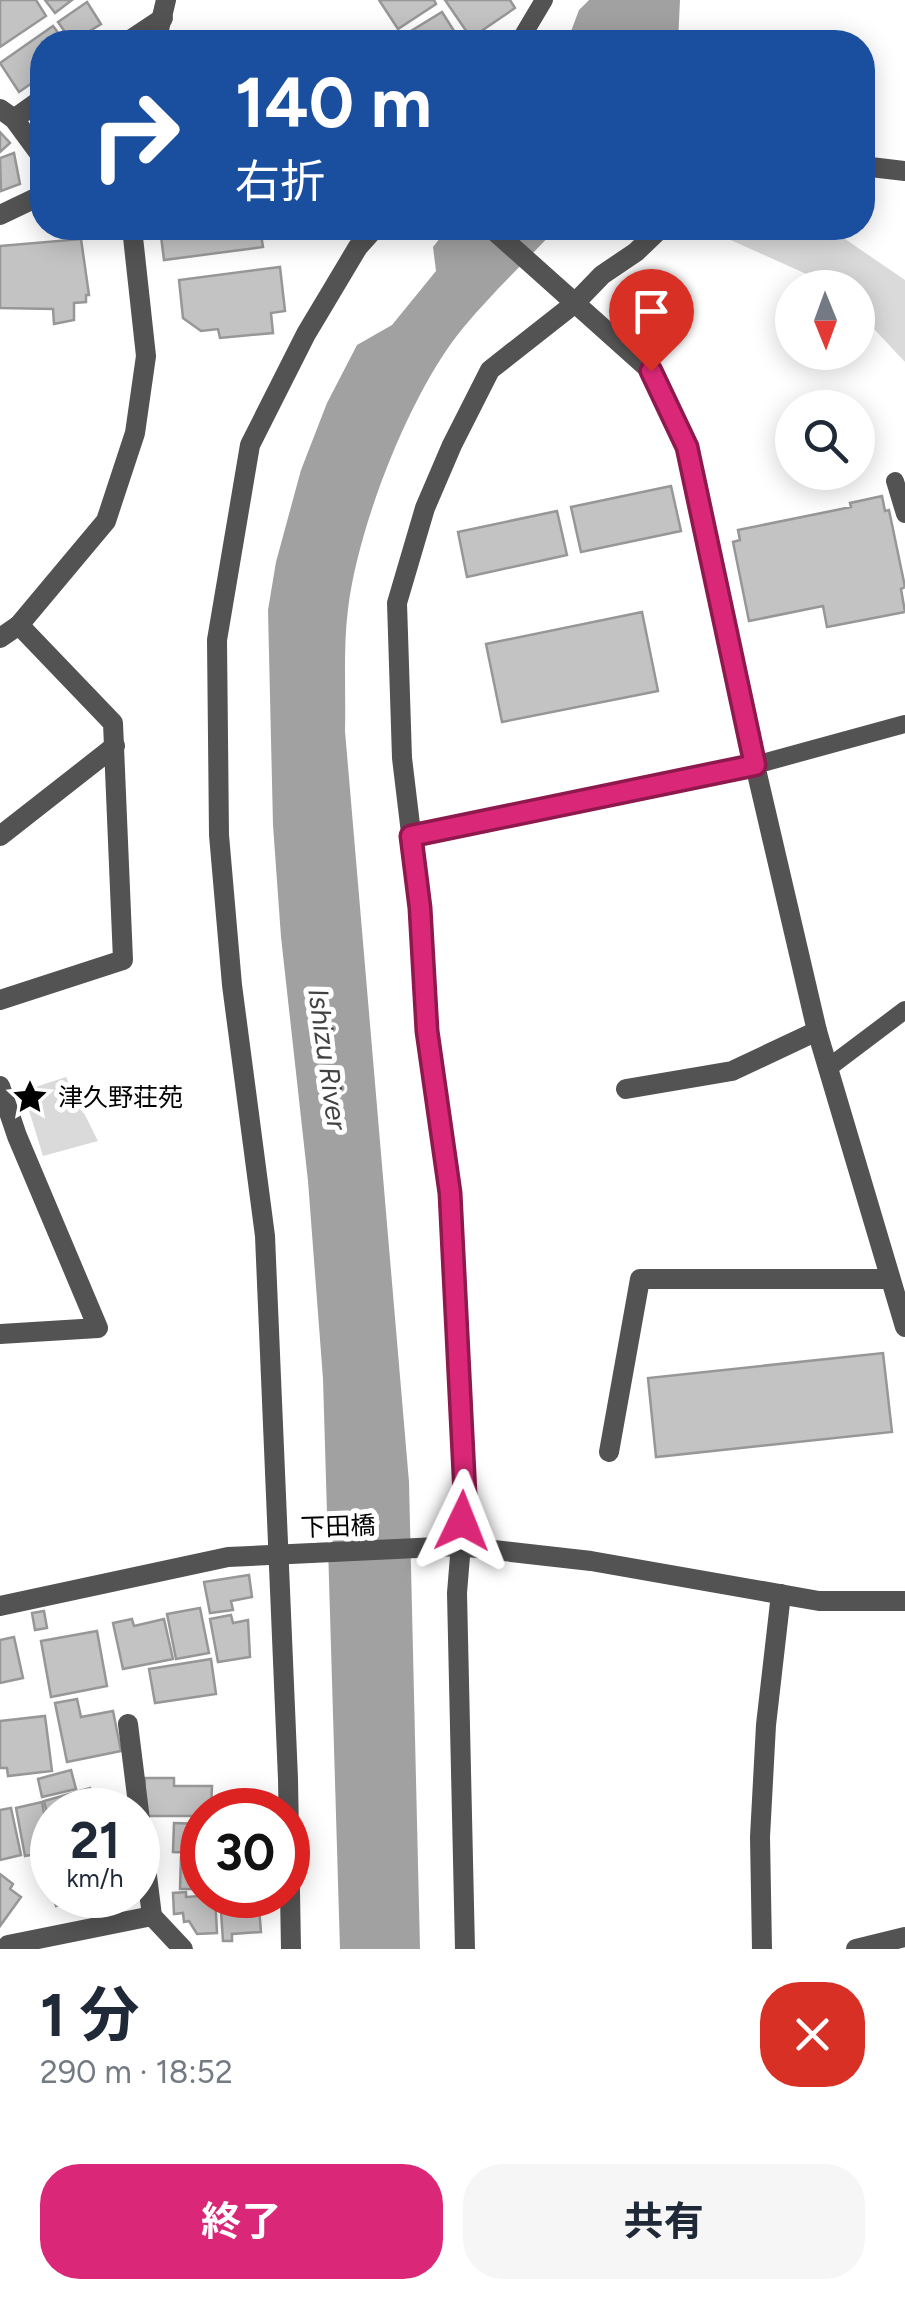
<!DOCTYPE html>
<html lang="ja">
<head>
<meta charset="utf-8">
<style>
  :root { --surface:#fff; --page:#f6f6f7; --text:#1f2937; --muted:#747a83; --accent:#db2777 }
  body { margin:0; font-family:Figtree,"Noto Sans JP",sans-serif; background:var(--page); color:var(--text); height:100vh; display:flex; flex-direction:column; font-size:38px; white-space:nowrap }
  * { box-sizing:border-box; margin:0 }
  p { font-size:32px; color:var(--muted) }
  .icon { flex:none; width:55px; height:55px; fill:none; stroke:currentColor; stroke-width:2; stroke-linecap:round; stroke-linejoin:round }
  .map { position:relative; height:1949px; overflow:hidden }
  .sheet { display:flex; flex-direction:column; background:var(--surface); flex:1 }
  .sheet>* { flex:none }
  .banner { position:absolute; left:30px; top:30px; width:845px; height:210px; border-radius:40px; box-shadow:0 5px 25px #0003; background:#1a4fa0; color:#fff; overflow:hidden }
  .needle { width:65px; rotate:179deg }
  .tools { position:absolute; left:775px; top:270px; display:grid; gap:20px }
  .tools a { display:grid; place-items:center; width:100px; height:100px; border-radius:50%; background:var(--surface); box-shadow:0 5px 25px #0003; font-size:50px }
  .speed { position:absolute; left:30px; top:1788px; display:flex; gap:20px; font-size:50px; font-weight:700; text-align:center }
  .speed>* { display:grid; place-content:center; width:130px; height:130px; border-radius:50%; background:var(--surface); box-shadow:0 5px 25px #0003; line-height:1 }
  .speed small { font-size:25px; font-weight:400 }
  .speed .limit { border:15px solid #d22; background:#fff; color:#111 }
  .pin { position:absolute; display:grid; place-items:center; width:85px; height:85px; color:#fff; margin:-102px -42px; border-radius:50% 50% 50% 0; rotate:-45deg; box-shadow:0 0 10px #0007 }
  .pin .icon { rotate:45deg }
  .me { position:absolute; width:110px; margin:-55px; rotate:2deg; stroke-linejoin:round; filter:drop-shadow(0 0 8px #0008) }
  .turn { display:flex; align-items:center; gap:35px; height:210px; padding:0 40px; font-size:45px }
  .turn .icon { width:130px; height:130px; stroke-width:2.5 }
  .turn b { display:block; font-size:70px; line-height:85px }
  .round { display:grid; place-items:center; flex:none; width:105px; height:105px; border-radius:40px; background:var(--page) }
  .head { display:flex; align-items:center; justify-content:space-between; height:170px; padding:0 40px }
  h1 { font-size:60px; font-weight:700; line-height:75px }
  .primary-button { display:flex; gap:20px; margin-top:auto; padding:20px 40px }
  .primary-button a { flex:1; height:115px; border-radius:40px; background:var(--accent); color:#fff; font-size:40px; font-weight:700; line-height:115px; text-align:center }
  .primary-button a+a { background:var(--page); color:var(--text) }
  .map>svg:first-child { display:block }
  .green { fill:#dadada }
  .water { fill:#a1a1a1 }
  .building { fill:#c3c3c3; stroke:#979797; stroke-width:2.5 }
  .lines { fill:none; stroke-linecap:round; stroke-linejoin:round }
  .lane { stroke:#535353; stroke-width:18 }
  .street { stroke:#535353; stroke-width:20 }
  .route-casing { stroke:#8e194d; stroke-width:25 }
  .route { stroke:#db2777; stroke-width:18 }
  .labels { text-anchor:middle; dominant-baseline:central; stroke-width:10; stroke-linejoin:round; paint-order:stroke }
  .poi-label { font-size:25px; fill:#000; stroke:#fff; text-anchor:start }
  .street-label { font-size:25px; fill:#000; stroke:#fff }
  .water-label { font-size:28px; font-style:italic; fill:#424242; stroke:#fff }
</style>
</head>
<body>
<div class="map">
<svg width="905" height="1949" viewBox="0 0 905 1949">
  <rect width="100%" height="100%" fill="#fff"/>
  <g class="green">
    <polygon points="704,228 829,228 905,280 905,362 858,312 858,288 835,287"/>
    <polygon points="66,1077 98,1141 43,1156 23,1091"/>
  </g>
  <g class="water">
    <polygon points="589,0 680,0 678,42 567,42 579,10"/>
    <path d="M448,228H557C526,261 492,293 463,328C410,392 358,526 348,609C343,649 346,691 345,731L409,1482L420,1949H340L323,1379L308,1181L281,937L273,825L268,610L276,562L301,470L327,403L357,345L392,325L436,271L433,247Z"/>
  </g>
  <g class="building">
    <polygon points="0,0 36,0 46,16 0,47"/>
    <polygon points="45,0 72,0 55,13"/>
    <polygon points="379,0 434,0 436,4 398,29"/>
    <polygon points="445,0 510,0 515,8 471,38"/>
    <polygon points="87,2 101,24 72,42 58,22"/>
    <polygon points="442,12 461,42 393,42"/>
    <polygon points="53,26 65,42 42,42 42,76 19,92 0,63"/>
    <polygon points="0,132 10,143 0,152"/>
    <polygon points="14,153 20,184 1,191 0,158"/>
    <polygon points="160,228 260,228 263,247 164,260"/>
    <polygon points="81,239 89,295 86,295 86,302 74,303 74,320 54,324 53,309 0,308 0,246"/>
    <polygon points="280,267 285,311 271,313 273,333 220,338 218,329 201,331 183,318 179,280"/>
    <polygon points="671,486 681,531 581,552 571,507"/>
    <polygon points="882,496 885,511 889,510 905,587 901,589 905,612 827,627 823,606 749,621 733,542 740,540 738,530 851,507 850,503"/>
    <polygon points="557,511 567,555 467,577 458,532"/>
    <polygon points="642,612 658,691 502,722 486,644"/>
    <polygon points="883,1353 892,1432 656,1457 648,1378"/>
    <polygon points="249,1575 252,1597 231,1601 233,1610 210,1613 204,1582"/>
    <polygon points="200,1608 209,1653 176,1659 167,1614"/>
    <polygon points="44,1611 47,1628 35,1630 32,1613"/>
    <polygon points="231,1615 233,1623 248,1620 250,1657 218,1662 210,1619"/>
    <polygon points="132,1619 134,1626 164,1619 173,1659 123,1669 113,1623"/>
    <polygon points="97,1631 107,1686 51,1697 41,1641"/>
    <polygon points="14,1637 23,1678 0,1683 0,1640"/>
    <polygon points="211,1659 216,1694 155,1703 149,1669"/>
    <polygon points="77,1699 81,1717 113,1711 121,1751 67,1762 55,1703"/>
    <polygon points="45,1716 52,1771 8,1776 7,1768 0,1768 0,1721"/>
    <polygon points="71,1770 76,1789 42,1797 38,1779"/>
    <polygon points="145,1778 174,1778 174,1786 212,1786 211,1810 202,1810 202,1816 144,1816"/>
    <polygon points="90,1788 96,1810 52,1810 51,1828 44,1801"/>
    <polygon points="42,1802 51,1851 25,1856 16,1808"/>
    <polygon points="11,1808 21,1855 0,1860 0,1810"/>
    <polygon points="174,1823 202,1824 202,1853 173,1852"/>
    <polygon points="181,1857 202,1857 202,1889 180,1889"/>
    <polygon points="0,1874 13,1884 10,1889 21,1897 0,1926"/>
    <polygon points="186,1892 186,1897 215,1895 217,1933 197,1934 189,1921 184,1922 183,1913 174,1914 173,1893"/>
    <polygon points="53,1895 90,1895 90,1898 56,1906"/>
    <polygon points="94,1895 123,1895 96,1902"/>
    <polygon points="258,1895 261,1932 232,1934 232,1941 223,1941 220,1896"/>
  </g>
  <g class="lines">
    <g class="lane">
      <polyline points="519,42 544,0"/>
      <polyline points="895,481 905,514"/>
      <polyline points="755,765 905,724"/>
      <polyline points="828,1068 905,1010"/>
    </g>
    <g class="street">
      <polyline points="127,42 163,18"/>
      <polyline points="156,42 166,0"/>
      <polyline points="0,109 14,119 42,157"/>
      <polyline points="14,119 42,99"/>
      <polyline points="862,166 905,171"/>
      <polyline points="0,215 42,195"/>
      <polyline points="491,228 651,371 687,447 755,765 817,1031 905,1327"/>
      <polyline points="0,638 19,625 106,521 135,433 146,356 132,228"/>
      <polyline points="0,836 115,746"/>
      <polyline points="411,836 755,765"/>
      <polyline points="0,1000 123,960 113,723 19,625"/>
      <polyline points="0,1086 17,1136 98,1328 0,1334"/>
      <polyline points="626,1089 732,1071 817,1031"/>
      <polyline points="609,1452 640,1279 889,1279"/>
      <polyline points="0,1606 228,1557 459,1546 591,1561 819,1601 905,1601"/>
      <polyline points="128,1724 152,1916"/>
      <polyline points="8,1945 152,1916 183,1949"/>
      <polyline points="291,1949 288,1779 265,1236 232,985 219,835 217,640 250,445 306,334 358,247 375,228"/>
      <polyline points="465,1949 457,1593 465,1495 450,1193 427,1031 420,908 402,758 397,603 425,508 452,445 490,370 574,304 602,275 636,252 661,228"/>
      <polyline points="762,1949 760,1837 766,1725 781,1594"/>
      <polyline points="856,1949 905,1937"/>
    </g>
  </g>
  <g class="lines">
    <defs>
      <polyline id="route" points="462,1521 465,1495 450,1193 427,1031 420,908 411,836 755,765 687,447 651,371"/>
    </defs>
    <use href="#route" class="route-casing"/>
    <use href="#route" class="route"/>
  </g>
  <defs>
    <symbol id="sight-bare" viewBox="-9 -9 18 18"><path d="M0-6L1.8-2.2L6-1.7L2.9 1.2L3.7 5.4L0 3.3L-3.7 5.4L-2.9 1.2L-6-1.7L-1.8-2.2Z" fill="#000" stroke="#fff" stroke-width="2.5" paint-order="stroke"/></symbol>
  </defs>
  <g fill-rule="evenodd">
    <use href="#sight-bare" x="5" y="1072" width="50" height="50"/>
  </g>
  <g class="labels">
    <g class="poi-label">
      <text x="58" y="1097">津久野荘苑</text>
    </g>
    <g class="street-label">
      <text transform="translate(338 1526) rotate(-2)">下田橋</text>
    </g>
    <g class="water-label">
      <text transform="translate(328 1059) rotate(82)">Ishizu River</text>
    </g>
  </g>
</svg>
<div class="tools">
<a><svg class="needle" viewBox="-14 -14 28 28"><path d="M0-13l5 13h-10z" fill="#e53935"/><path d="M0 13l5-13h-10z" fill="#747a83"/></svg></a>
<a><svg class="icon" aria-label="search" viewBox="0 0 24 24"><circle cx="10" cy="10" r="6"/><path d="M15 15l6 6"/></svg></a>
</div>
<div class="speed"><div>21<small>km/h</small></div><div class="limit">30</div></div>
<div class="pin" style="left:651px;top:371px;background:#d93025"><svg class="icon" aria-label="arrive" viewBox="0 0 24 24"><path d="M6 21V4h12l-3 4 3 4H6"/></svg></div>
<svg class="me" style="left:462px;top:1521px" viewBox="-20 -20 40 40"><path d="M0-17L14 15 0 8-14 15z" fill="#db2777" stroke="#fff" stroke-width="4"/></svg>
<div class="banner">
<div class="turn"><svg class="icon" aria-label="right" viewBox="0 0 24 24"><path d="M7 20v-9h11M14 6l5 5-5 5"/></svg><div><b>140 m</b>右折</div></div>
</div>
</div>
<section class="sheet">
<div class="head"><div><h1>1 分</h1><p>290 m · 18:52</p></div><a class="round" style="background:#d93025;color:#fff"><svg class="icon" aria-label="close" viewBox="0 0 24 24"><path d="M6 6l12 12M18 6L6 18"/></svg></a></div>
<div class="primary-button"><a>終了</a><a>共有</a></div>
</section>
</body>
</html>
